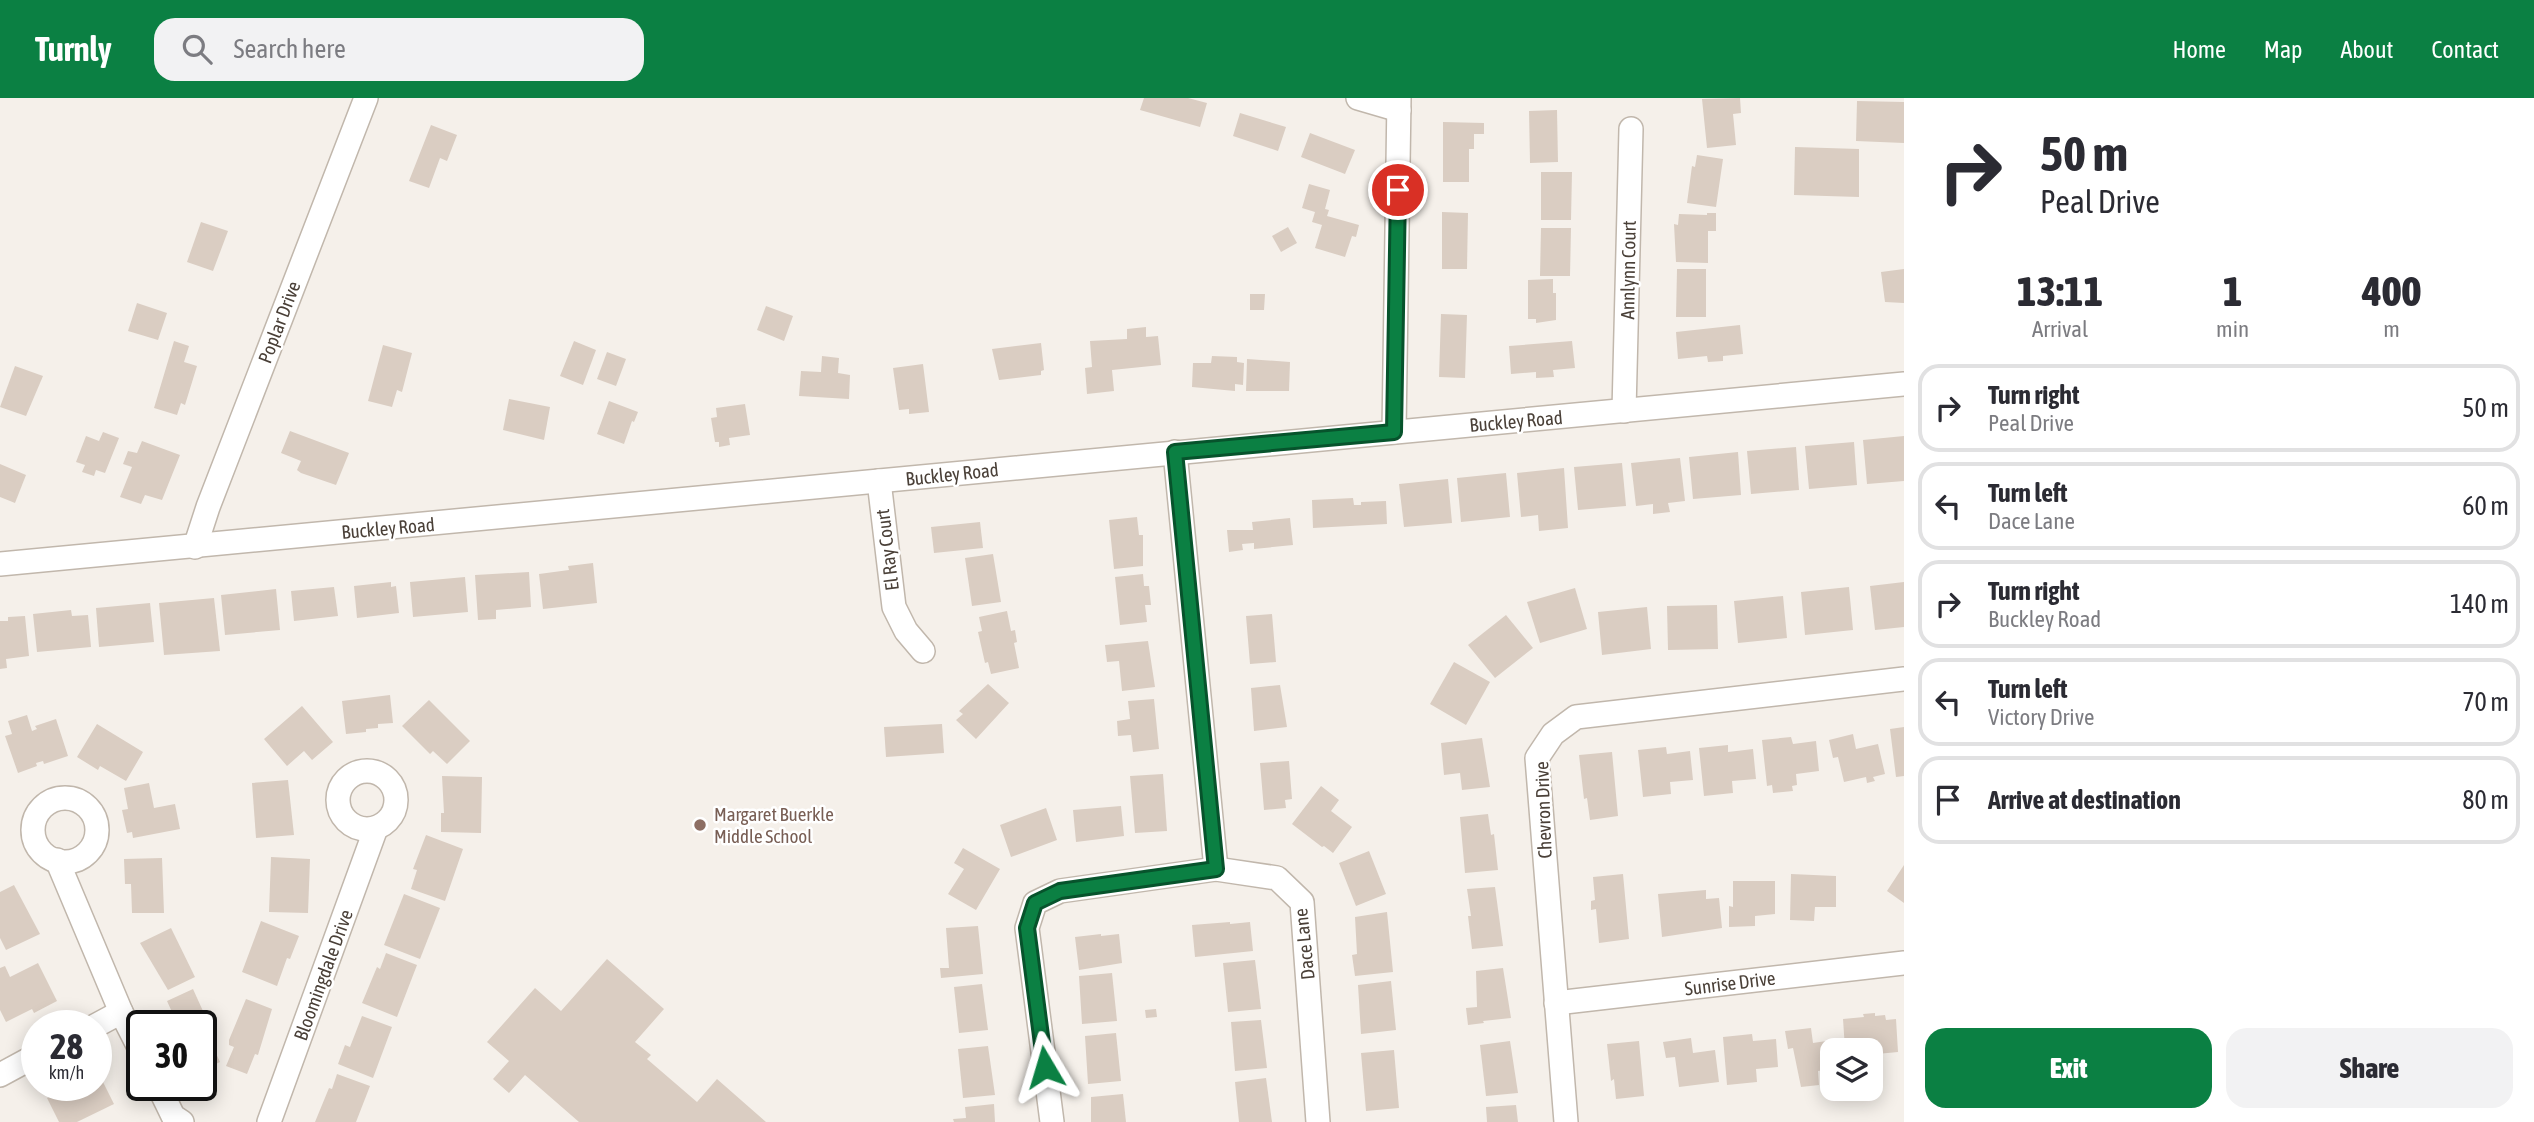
<!DOCTYPE html>
<html lang="en">
<head>
<meta charset="utf-8">
<style>
  :root { --surface:#fff; --page:#f2f2f3; --text:#2b2b33; --muted:#7c7c81; --line:#e1e1e2; --accent:#0b8043 }
  body { margin:0; font-family:"Asap Condensed",sans-serif; background:var(--page); color:var(--text); height:100vh; display:flex; flex-direction:column; font-size:26px; white-space:nowrap }
  * { box-sizing:border-box; margin:0 }
  p { font-size:23px; color:var(--muted) }
  .icon { flex:none; width:38px; height:38px; fill:none; stroke:currentColor; stroke-width:2; stroke-linecap:round; stroke-linejoin:round }
  .map { position:relative; flex:1; overflow:hidden }
  .details { display:flex; flex-direction:column; background:var(--surface); width:630px }
  .details>* { flex:none }
  .banner { background:#fff; color:var(--text); overflow:hidden }
  .fabs { position:absolute; left:1820px; top:940px; display:grid; gap:14px }
  .fabs a { display:grid; place-items:center; width:63px; height:63px; border-radius:14px; background:var(--surface); box-shadow:0 4px 18px #0003; font-size:35px }
  .speed { position:absolute; left:21px; top:912px; display:flex; gap:14px; font-size:35px; font-weight:700; text-align:center }
  .speed>* { display:grid; place-content:center; width:91px; height:91px; border-radius:50%; background:var(--surface); box-shadow:0 4px 18px #0003; line-height:1 }
  .speed small { font-size:18px; font-weight:400 }
  .speed .limit { border:4px solid #111; border-radius:10px; background:#fff; color:#111 }
  .pin { position:absolute; display:grid; place-items:center; width:60px; height:60px; color:#fff; margin:-30px; border:4px solid #fff; border-radius:50%; box-shadow:0 2px 7px #0007 }
  .me { position:absolute; width:77px; margin:-38px; rotate:353deg; stroke-linejoin:round; filter:drop-shadow(0 0 5px #0008) }
  .turn { display:flex; align-items:center; gap:24px; height:147px; padding:0 21px; font-size:32px }
  .turn .icon { width:91px; height:91px; stroke-width:2.5 }
  .turn b { display:block; font-size:49px; line-height:60px }
  .eta { display:flex; justify-content:space-evenly; align-items:center; height:119px; text-align:center }
  .eta b { font-size:42px; font-weight:800; line-height:49px }
  .button { display:flex; gap:14px; margin-top:auto; padding:14px 21px }
  .button a { flex:1; height:80px; border-radius:21px; background:var(--accent); color:#fff; font-size:28px; font-weight:800; line-height:80px; text-align:center }
  .button a+a { background:var(--page); color:var(--text) }
  ul { padding:0; list-style:none }
  li { display:flex; align-items:center; gap:21px; height:88px; margin:0 14px 10px; padding:0 7px; border:4px solid var(--line); border-radius:21px }
  li div { flex:1 }
  li b { display:block; font-size:26px }
  li em { font-style:normal }
  header { display:flex; align-items:center; gap:42px; box-sizing:border-box; height:98px; padding:0 35px; background:var(--accent); color:#fff }
  header strong { font-size:33px }
  nav { display:flex; gap:38px; margin-inline-start:auto; font-size:24px }
  .search { width:490px; height:63px; background:var(--page); display:flex; align-items:center; gap:18px; box-sizing:border-box; padding:0 24px; border-radius:21px; color:var(--muted); font-size:26px }
  main { display:flex; flex:1; min-height:0 }
  .map>svg:first-child { display:block }
  .building { fill:#dacdc2 }
  .lines { fill:none; stroke-linecap:round; stroke-linejoin:round }
  .minor-casing { stroke:#c1b7ac; stroke-width:26 }
  .minor { stroke:#fff; stroke-width:23 }
  .route-casing { stroke:#07532c; stroke-width:18 }
  .route { stroke:#0b8043; stroke-width:12 }
  .education-dot { fill:#8d6e63; stroke:#fff; stroke-width:2.5 }
  .labels { text-anchor:middle; dominant-baseline:central; stroke-width:5; stroke-linejoin:round; paint-order:stroke }
  .street-label { font-size:19px; fill:#4a4038; stroke:#fff }
  .education-label { font-size:19px; fill:#785e54; stroke:#fff; text-anchor:start }
</style>
</head>
<body>
<header>
<strong>Turnly</strong>
<div class="search"><svg class="icon" aria-label="search" viewBox="0 0 24 24"><circle cx="10" cy="10" r="6"/><path d="M15 15l6 6"/></svg>Search here</div>
<nav><a>Home</a><a>Map</a><a>About</a><a>Contact</a></nav>
</header>
<main>
<div class="map">
<svg width="1904" height="1024" viewBox="0 0 1904 1024">
  <rect width="100%" height="100%" fill="#f5f0ea"/>
  <g class="building">
    <polygon points="1144,0 1188,0 1207,5 1200,29 1140,12"/>
    <polygon points="1740,0 1741,15 1733,16 1736,47 1707,50 1702,1"/>
    <polygon points="1857,3 1904,4 1904,45 1856,43"/>
    <polygon points="1557,12 1558,64 1530,65 1529,13"/>
    <polygon points="1240,15 1286,29 1278,53 1233,38"/>
    <polygon points="1443,24 1484,25 1484,36 1474,36 1474,51 1469,51 1469,84 1443,84"/>
    <polygon points="431,27 457,37 447,63 440,60 429,90 409,83"/>
    <polygon points="1310,35 1355,52 1345,76 1301,59"/>
    <polygon points="1795,49 1859,51 1859,99 1794,97"/>
    <polygon points="1697,57 1723,61 1716,109 1687,105 1692,68 1695,69"/>
    <polygon points="1541,74 1572,74 1571,122 1541,122"/>
    <polygon points="1309,86 1330,92 1325,111 1329,112 1327,118 1359,127 1356,139 1352,138 1345,159 1315,150 1322,127 1312,124 1315,114 1302,110"/>
    <polygon points="1442,114 1468,115 1467,171 1442,171"/>
    <polygon points="1707,115 1716,115 1716,133 1708,133 1708,165 1676,164 1674,126 1678,127 1679,116 1707,117"/>
    <polygon points="201,124 228,133 213,173 187,164"/>
    <polygon points="1288,129 1297,145 1281,154 1272,138"/>
    <polygon points="1541,130 1571,130 1570,178 1540,178"/>
    <polygon points="1677,171 1706,171 1706,219 1676,219"/>
    <polygon points="1904,171 1904,205 1885,204 1881,174"/>
    <polygon points="1553,181 1553,195 1556,195 1556,222 1536,225 1536,221 1528,221 1528,182"/>
    <polygon points="1250,196 1265,196 1264,212 1250,212"/>
    <polygon points="137,205 167,215 158,242 128,233"/>
    <polygon points="766,208 793,218 784,243 757,232"/>
    <polygon points="1441,216 1467,217 1465,280 1439,279"/>
    <polygon points="1740,227 1743,256 1723,258 1723,263 1708,264 1707,258 1678,261 1676,234"/>
    <polygon points="1146,229 1146,239 1158,238 1161,267 1112,272 1114,293 1087,296 1085,270 1092,269 1090,243 1127,241 1127,231"/>
    <polygon points="174,243 189,248 184,264 197,268 185,307 181,305 177,317 154,310"/>
    <polygon points="574,243 596,252 583,287 560,278"/>
    <polygon points="1572,243 1575,270 1553,272 1554,279 1536,280 1536,274 1511,276 1509,248"/>
    <polygon points="1041,245 1044,272 1041,273 1041,277 999,282 992,251"/>
    <polygon points="383,247 412,255 402,294 397,292 392,309 368,303"/>
    <polygon points="607,254 626,261 616,288 597,281"/>
    <polygon points="822,258 839,260 838,275 850,277 849,301 799,298 801,273 821,274"/>
    <polygon points="1212,258 1237,259 1237,264 1244,265 1243,287 1235,286 1235,293 1192,289 1193,265 1211,265"/>
    <polygon points="1247,261 1290,264 1289,293 1246,293"/>
    <polygon points="923,266 929,314 909,316 909,311 899,312 893,270"/>
    <polygon points="15,268 43,278 26,318 0,309"/>
    <polygon points="509,301 550,309 544,342 503,332"/>
    <polygon points="609,303 638,314 634,324 632,323 624,346 597,336"/>
    <polygon points="745,306 750,337 729,340 730,347 719,349 719,344 715,344 711,320 717,319 716,310"/>
    <polygon points="290,333 349,355 336,387 301,375 297,372 301,363 281,355"/>
    <polygon points="103,334 119,340 105,375 96,372 94,378 82,374 85,367 76,364 86,338 99,343"/>
    <polygon points="1904,338 1904,383 1867,386 1863,342"/>
    <polygon points="142,343 180,357 162,402 145,397 141,406 120,399 132,369 123,366 128,353 137,355"/>
    <polygon points="1854,344 1857,387 1809,391 1805,348"/>
    <polygon points="1796,349 1799,392 1751,396 1747,353"/>
    <polygon points="1738,354 1741,397 1693,401 1689,359"/>
    <polygon points="1680,360 1685,403 1668,405 1670,414 1653,416 1653,406 1636,408 1631,365"/>
    <polygon points="1622,365 1626,408 1578,412 1574,369"/>
    <polygon points="0,366 26,377 15,405 0,399"/>
    <polygon points="1564,370 1568,430 1539,433 1538,417 1521,419 1517,375"/>
    <polygon points="1506,375 1510,419 1461,424 1457,380"/>
    <polygon points="1448,381 1452,425 1404,429 1399,386"/>
    <polygon points="1353,400 1354,407 1361,407 1361,404 1386,403 1387,426 1313,430 1312,402"/>
    <polygon points="1137,419 1139,437 1143,437 1143,468 1114,471 1109,422"/>
    <polygon points="1290,420 1293,447 1254,451 1254,445 1242,446 1243,452 1229,454 1227,432 1253,432 1252,424"/>
    <polygon points="980,424 983,450 934,455 931,429"/>
    <polygon points="993,456 1001,504 972,508 965,460"/>
    <polygon points="593,465 597,505 543,511 539,476 569,472 568,468"/>
    <polygon points="529,474 531,509 496,512 496,521 478,522 475,477"/>
    <polygon points="1143,476 1144,488 1149,488 1151,507 1145,507 1147,524 1120,527 1115,479"/>
    <polygon points="465,479 468,514 413,519 410,484"/>
    <polygon points="391,484 391,489 396,488 399,515 357,520 354,488"/>
    <polygon points="1904,484 1904,529 1875,532 1870,488"/>
    <polygon points="334,489 338,518 294,523 291,493"/>
    <polygon points="1849,489 1853,532 1805,537 1801,494"/>
    <polygon points="1575,490 1587,531 1540,545 1527,504"/>
    <polygon points="276,491 280,532 225,537 221,497"/>
    <polygon points="1783,498 1787,540 1738,545 1734,503"/>
    <polygon points="214,500 220,553 164,557 159,505"/>
    <polygon points="150,505 154,544 99,549 96,510"/>
    <polygon points="1717,507 1718,551 1668,552 1667,508"/>
    <polygon points="1647,509 1651,551 1602,557 1598,514"/>
    <polygon points="71,512 72,518 88,517 91,549 37,554 33,516"/>
    <polygon points="1007,513 1011,533 1015,532 1017,544 1014,545 1019,570 991,576 988,564 985,565 978,534 982,533 979,519"/>
    <polygon points="1272,516 1276,564 1250,566 1246,518"/>
    <polygon points="1506,517 1533,550 1495,580 1468,547"/>
    <polygon points="25,518 29,558 6,561 7,570 0,571 0,523 8,523 8,519"/>
    <polygon points="1148,543 1155,589 1122,593 1119,563 1107,564 1105,547"/>
    <polygon points="1454,564 1490,584 1466,627 1430,606"/>
    <polygon points="988,586 1009,605 976,641 956,622 963,616 959,613"/>
    <polygon points="1280,587 1287,629 1254,633 1251,590"/>
    <polygon points="390,597 393,625 378,626 378,630 366,631 366,634 346,636 342,603"/>
    <polygon points="1154,601 1159,651 1133,654 1131,637 1118,638 1117,623 1130,621 1128,603"/>
    <polygon points="429,602 470,643 447,666 433,653 430,656 402,628"/>
    <polygon points="302,608 333,644 312,662 304,653 287,668 264,641"/>
    <polygon points="27,617 32,633 37,631 35,628 56,621 68,658 44,666 43,663 36,665 37,668 18,675 5,638 12,636 8,623"/>
    <polygon points="97,626 143,654 126,683 100,668 98,672 77,659"/>
    <polygon points="942,626 944,655 886,659 884,629"/>
    <polygon points="1904,629 1904,678 1896,679 1890,631"/>
    <polygon points="1853,636 1856,651 1878,646 1885,676 1873,679 1875,683 1867,685 1866,679 1844,684 1838,659 1833,660 1829,642"/>
    <polygon points="1791,639 1793,646 1816,643 1819,673 1796,676 1797,687 1792,688 1793,693 1773,695 1772,687 1767,688 1762,642"/>
    <polygon points="1482,640 1490,689 1462,692 1460,675 1444,677 1441,645"/>
    <polygon points="1728,647 1728,654 1753,651 1756,681 1732,683 1733,695 1704,698 1699,650"/>
    <polygon points="1666,649 1667,656 1690,653 1693,682 1670,684 1671,696 1643,699 1638,652"/>
    <polygon points="1612,654 1618,718 1590,722 1587,700 1584,701 1579,657"/>
    <polygon points="1289,663 1292,701 1285,702 1286,710 1264,712 1260,665"/>
    <polygon points="1163,676 1167,733 1135,735 1130,678"/>
    <polygon points="442,678 482,679 481,735 441,734 441,715 444,715"/>
    <polygon points="288,682 294,737 256,740 252,685"/>
    <polygon points="149,685 154,710 175,706 180,731 133,740 132,734 127,735 122,712 128,711 124,690"/>
    <polygon points="1321,688 1339,702 1331,713 1352,729 1333,755 1324,748 1322,749 1292,726"/>
    <polygon points="1121,708 1124,738 1076,744 1073,712"/>
    <polygon points="1046,710 1057,742 1011,759 1000,727"/>
    <polygon points="1488,716 1491,737 1494,736 1498,772 1465,775 1460,719"/>
    <polygon points="426,737 463,751 445,803 411,791 417,772 413,771"/>
    <polygon points="963,750 1000,771 976,812 948,796 964,771 954,765"/>
    <polygon points="1369,753 1386,796 1356,808 1339,765"/>
    <polygon points="271,759 310,761 308,815 269,814"/>
    <polygon points="162,760 164,815 132,815 131,786 125,786 124,761"/>
    <polygon points="1904,767 1904,805 1887,793"/>
    <polygon points="1623,776 1629,841 1599,845 1596,811 1591,812 1591,803 1595,802 1593,779"/>
    <polygon points="1791,776 1836,778 1836,809 1815,809 1814,823 1790,822"/>
    <polygon points="1733,783 1775,783 1775,816 1755,818 1755,828 1729,829 1729,808 1733,809"/>
    <polygon points="14,787 40,836 6,852 0,840 0,794"/>
    <polygon points="1495,789 1503,848 1472,851 1468,818 1471,818 1467,791"/>
    <polygon points="1706,792 1706,801 1719,800 1722,830 1662,839 1658,796"/>
    <polygon points="404,796 440,810 420,861 384,847"/>
    <polygon points="1387,814 1393,874 1355,878 1352,857 1357,856 1355,819"/>
    <polygon points="261,823 299,838 290,861 287,860 277,888 242,874"/>
    <polygon points="1230,824 1230,826 1250,824 1253,853 1195,859 1192,827"/>
    <polygon points="978,828 983,876 941,880 940,870 949,870 946,830"/>
    <polygon points="171,830 195,879 168,892 140,845"/>
    <polygon points="1101,836 1101,838 1119,836 1122,865 1079,872 1075,839"/>
    <polygon points="386,855 417,867 397,919 362,905 377,869 380,871"/>
    <polygon points="607,861 664,911 635,944 651,957 647,961 697,1004 717,981 766,1024 579,1024 525,977 509,995 493,981 509,963 487,944 535,890 561,913"/>
    <polygon points="1255,862 1261,911 1228,914 1223,865"/>
    <polygon points="38,865 57,903 34,915 32,911 6,924 0,912 0,870 5,868 10,879"/>
    <polygon points="1503,870 1511,920 1483,923 1484,925 1468,927 1466,910 1477,909 1476,873"/>
    <polygon points="1112,875 1117,923 1082,926 1079,878"/>
    <polygon points="1391,883 1396,932 1361,936 1358,887"/>
    <polygon points="982,886 988,932 959,935 954,889"/>
    <polygon points="193,891 217,944 212,947 220,964 201,973 201,928 171,928 177,925 167,903"/>
    <polygon points="246,901 272,911 258,957 255,956 247,976 226,968 234,949 229,947 229,942"/>
    <polygon points="1156,911 1157,919 1146,920 1145,912"/>
    <polygon points="1875,915 1875,918 1885,917 1886,922 1896,921 1898,954 1877,956 1876,948 1845,951 1843,921 1864,919 1863,916"/>
    <polygon points="362,918 392,929 373,980 338,966 345,947 350,949"/>
    <polygon points="1261,922 1267,970 1235,973 1231,924"/>
    <polygon points="1811,930 1813,945 1833,942 1832,971 1818,973 1819,987 1801,989 1793,950 1788,951 1785,933"/>
    <polygon points="1116,935 1121,983 1088,986 1085,938"/>
    <polygon points="1752,936 1753,943 1776,941 1778,969 1756,971 1757,984 1727,987 1723,939"/>
    <polygon points="1691,940 1693,955 1715,952 1719,984 1679,989 1675,959 1666,960 1663,944"/>
    <polygon points="1510,943 1518,995 1486,998 1480,947"/>
    <polygon points="1639,943 1644,998 1616,1001 1614,981 1611,983 1607,946"/>
    <polygon points="988,948 995,997 963,1000 958,951"/>
    <polygon points="1394,952 1399,1010 1366,1013 1361,955"/>
    <polygon points="337,976 370,988 356,1024 315,1024 329,990 332,991"/>
    <polygon points="100,978 114,1006 77,1024 59,1024 47,1000 75,987 96,987 96,979"/>
    <polygon points="1266,980 1272,1024 1239,1024 1235,984"/>
    <polygon points="1123,996 1126,1024 1091,1024 1091,999"/>
    <polygon points="994,1006 995,1024 954,1024 953,1021 966,1020 965,1009"/>
    <polygon points="1516,1007 1518,1024 1487,1024 1486,1009"/>
  </g>
  <g class="lines">
    <defs>
      <g id="minor">
        <polyline points="1358,0 1399,12"/>
        <polyline points="1624,313 1631,31"/>
        <polyline points="1394,334 1399,0"/>
        <polyline points="1175,354 1216,771"/>
        <polyline points="879,383 894,509 906,533 923,553"/>
        <polyline points="195,449 208,409 366,0"/>
        <polyline points="0,466 1904,286"/>
        <circle cx="367" cy="702" r="29"/>
        <circle cx="65" cy="732" r="32"/>
        <polyline points="57,762 121,914 142,955"/>
        <polyline points="1556,905 1904,865"/>
        <polyline points="95,928 121,914"/>
        <polyline points="0,977 37,957"/>
        <polyline points="158,987 173,1018 182,1024"/>
        <polyline points="269,1024 376,730"/>
        <polyline points="1052,1024 1027,830 1035,805 1060,793 1216,771 1277,780 1302,804 1318,1024"/>
        <polyline points="1566,1024 1537,660 1553,636 1576,619 1904,581"/>
      </g>
    </defs>
    <use href="#minor" class="minor-casing"/>
    <use href="#minor" class="minor"/>
  </g>
  <g class="lines">
    <defs>
      <polyline id="route" points="1045,969 1027,830 1035,805 1060,793 1216,771 1175,354 1394,334 1398,92"/>
    </defs>
    <use href="#route" class="route-casing"/>
    <use href="#route" class="route"/>
  </g>
  <circle class="education-dot" cx="700" cy="727" r="7"/>
  <g class="labels">
    <g class="street-label">
      <text transform="translate(1628 172) rotate(-89)">Annlynn Court</text>
      <text transform="translate(279 224) rotate(-69)">Poplar Drive</text>
      <text transform="translate(1516 323) rotate(-5)">Buckley Road</text>
      <text transform="translate(952 376) rotate(-6)">Buckley Road</text>
      <text transform="translate(388 430) rotate(-5)">Buckley Road</text>
      <text transform="translate(887 452) rotate(-97)">El Ray Court</text>
      <text transform="translate(1543 712) rotate(-92)">Chevron Drive</text>
      <text transform="translate(1304 846) rotate(-96)">Dace Lane</text>
      <text transform="translate(323 877) rotate(-70)">Bloomingdale Drive</text>
      <text transform="translate(1730 885) rotate(-7)">Sunrise Drive</text>
    </g>
    <g class="education-label">
      <text x="714" y="716">Margaret Buerkle<tspan x="714" dy="22">Middle School</tspan></text>
    </g>
  </g>
</svg>
<div class="fabs">
<a><svg class="icon" aria-label="layers" viewBox="0 0 24 24"><path d="M12 4l9 5-9 5-9-5zM3 14l9 5 9-5"/></svg></a>
</div>
<div class="speed"><div>28<small>km/h</small></div><div class="limit">30</div></div>
<div class="pin" style="left:1398px;top:92px;background:#d93025"><svg class="icon" aria-label="arrive" viewBox="0 0 24 24"><path d="M6 21V4h12l-3 4 3 4H6"/></svg></div>
<svg class="me" style="left:1045px;top:969px" viewBox="-20 -20 40 40"><path d="M0-17L14 15 0 8-14 15z" fill="#0b8043" stroke="#fff" stroke-width="4"/></svg>
</div>
<section class="details">
<div class="banner">
<div class="turn"><svg class="icon" aria-label="right" viewBox="0 0 24 24"><path d="M7 20v-9h11M14 6l5 5-5 5"/></svg><div><b>50 m</b>Peal Drive</div></div>
</div>
<div class="eta">
<div><b>13:11</b><p>Arrival</p></div>
<div><b>1</b><p>min</p></div>
<div><b>400</b><p>m</p></div>
</div>
<ul>
<li><svg class="icon" aria-label="right" viewBox="0 0 24 24"><path d="M7 20v-9h11M14 6l5 5-5 5"/></svg><div><b>Turn right</b><p>Peal Drive</p></div><em>50 m</em></li>
<li><svg class="icon" aria-label="left" viewBox="0 0 24 24"><path d="M17 20v-9H6M10 6l-5 5 5 5"/></svg><div><b>Turn left</b><p>Dace Lane</p></div><em>60 m</em></li>
<li><svg class="icon" aria-label="right" viewBox="0 0 24 24"><path d="M7 20v-9h11M14 6l5 5-5 5"/></svg><div><b>Turn right</b><p>Buckley Road</p></div><em>140 m</em></li>
<li><svg class="icon" aria-label="left" viewBox="0 0 24 24"><path d="M17 20v-9H6M10 6l-5 5 5 5"/></svg><div><b>Turn left</b><p>Victory Drive</p></div><em>70 m</em></li>
<li><svg class="icon" aria-label="arrive" viewBox="0 0 24 24"><path d="M6 21V4h12l-3 4 3 4H6"/></svg><div><b>Arrive at destination</b></div><em>80 m</em></li>
</ul>
<div class="button"><a>Exit</a><a>Share</a></div>
</section>
</main>
</body>
</html>
